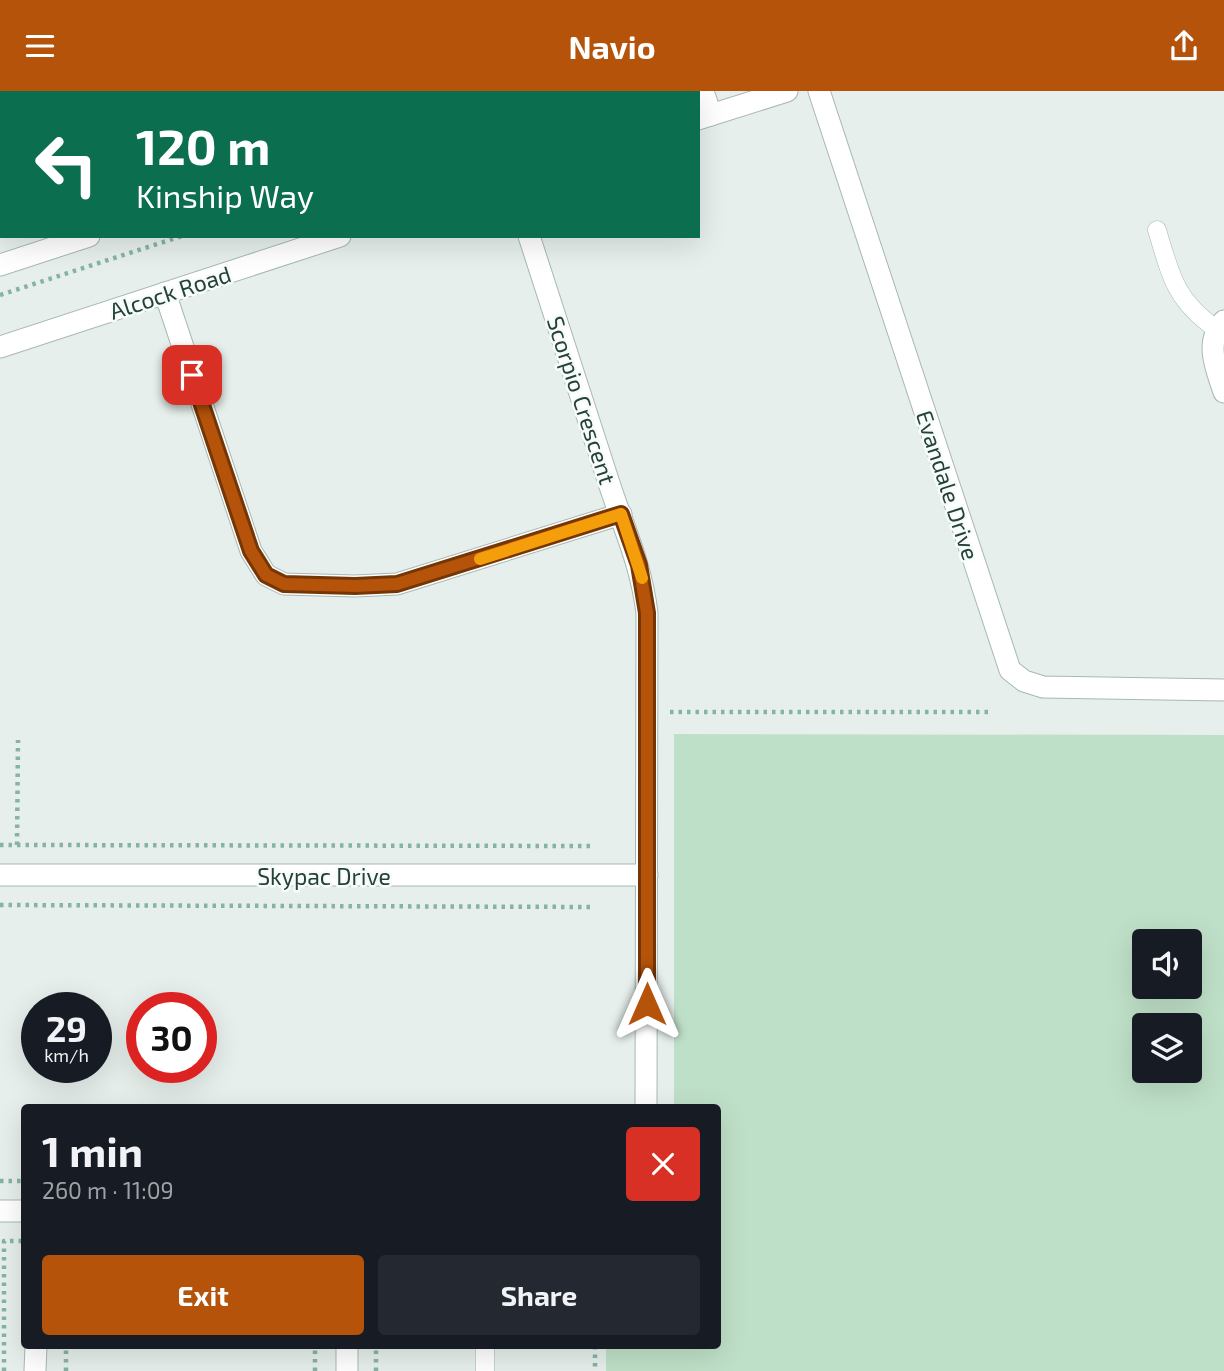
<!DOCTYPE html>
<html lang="en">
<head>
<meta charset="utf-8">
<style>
  :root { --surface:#171b24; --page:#242831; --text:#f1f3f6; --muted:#9ea1a6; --accent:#b45309 }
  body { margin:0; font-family:"Exo 2",sans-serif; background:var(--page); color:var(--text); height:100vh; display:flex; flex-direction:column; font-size:26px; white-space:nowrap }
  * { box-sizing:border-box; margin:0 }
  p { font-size:23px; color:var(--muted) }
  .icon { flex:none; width:38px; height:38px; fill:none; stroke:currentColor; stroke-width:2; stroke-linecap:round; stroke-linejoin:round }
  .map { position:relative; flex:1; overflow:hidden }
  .details { position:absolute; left:21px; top:1013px; width:700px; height:245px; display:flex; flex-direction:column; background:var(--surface); border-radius:7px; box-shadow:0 7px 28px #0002 }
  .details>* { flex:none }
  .hud { position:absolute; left:0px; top:0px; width:700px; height:147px; box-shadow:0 7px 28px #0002; background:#0b6e4f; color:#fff; overflow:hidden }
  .fabs { position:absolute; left:1132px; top:838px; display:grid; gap:14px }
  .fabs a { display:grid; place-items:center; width:70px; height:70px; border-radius:7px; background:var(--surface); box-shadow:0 7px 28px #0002; font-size:35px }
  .speed { position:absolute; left:21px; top:901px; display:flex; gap:14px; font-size:35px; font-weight:700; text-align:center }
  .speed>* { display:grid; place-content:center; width:91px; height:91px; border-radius:50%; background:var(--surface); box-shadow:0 7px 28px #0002; line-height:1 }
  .speed small { font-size:18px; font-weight:400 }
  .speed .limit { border:10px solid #d22; background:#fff; color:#111 }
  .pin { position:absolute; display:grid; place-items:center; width:60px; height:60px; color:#fff; margin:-30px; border-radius:14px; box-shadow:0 4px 10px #0006 }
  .me { position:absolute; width:77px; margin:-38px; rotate:0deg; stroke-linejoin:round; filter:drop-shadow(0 0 5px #0008) }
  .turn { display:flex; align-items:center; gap:24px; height:147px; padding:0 21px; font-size:32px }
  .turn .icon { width:91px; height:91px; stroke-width:2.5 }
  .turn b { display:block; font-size:49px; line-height:60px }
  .round { display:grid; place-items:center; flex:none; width:74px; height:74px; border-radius:7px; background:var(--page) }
  .headline { display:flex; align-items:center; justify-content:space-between; height:119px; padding:0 21px }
  h1 { font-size:42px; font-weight:700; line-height:52px }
  .button { display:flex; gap:14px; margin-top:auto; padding:14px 21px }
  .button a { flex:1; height:80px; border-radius:7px; background:var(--accent); color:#fff; font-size:28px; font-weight:700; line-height:80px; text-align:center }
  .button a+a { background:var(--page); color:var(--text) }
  header { display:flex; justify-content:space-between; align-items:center; height:91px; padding:0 21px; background:var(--accent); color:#fff; font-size:32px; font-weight:700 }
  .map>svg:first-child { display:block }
  .built { fill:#d4dfda }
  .green { fill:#bfe0c8; fill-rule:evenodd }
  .building { fill:#bbcac4; stroke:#b8c9c2; stroke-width:2 }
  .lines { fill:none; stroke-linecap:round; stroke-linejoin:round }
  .service-casing { stroke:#a8b8b2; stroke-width:19 }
  .minor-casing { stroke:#a8b8b2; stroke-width:23 }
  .tertiary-casing { stroke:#a8b8b2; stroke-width:23 }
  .path { stroke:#86b3a5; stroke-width:4.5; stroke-dasharray:3.5 5; stroke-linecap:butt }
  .service { stroke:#fff; stroke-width:18 }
  .minor { stroke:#fff; stroke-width:21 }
  .tertiary { stroke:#fff; stroke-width:21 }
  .route-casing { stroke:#753606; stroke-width:18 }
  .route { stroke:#b45309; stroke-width:12 }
  .slow { stroke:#f59e0b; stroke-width:12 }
  .labels { text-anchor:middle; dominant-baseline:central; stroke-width:5; stroke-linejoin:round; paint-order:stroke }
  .street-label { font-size:23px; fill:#24423a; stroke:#f7fbf9 }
</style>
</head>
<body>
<header><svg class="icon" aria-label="menu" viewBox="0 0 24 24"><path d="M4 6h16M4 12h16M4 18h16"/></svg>Navio<svg class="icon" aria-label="share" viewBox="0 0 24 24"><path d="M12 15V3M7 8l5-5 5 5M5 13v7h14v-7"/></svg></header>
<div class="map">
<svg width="1224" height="1280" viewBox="0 0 1224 1280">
  <rect width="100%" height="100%" fill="#e6efeb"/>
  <polygon class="built" points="136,0 433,0 428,2"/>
  <path class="green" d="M674,643L1224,644V1280H606V1255H718V1017H674ZM1144,850H1190V896H1144ZM1144,934H1190V980H1144Z"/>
  <g class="building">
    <polygon points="0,0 72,0 2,2 2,30"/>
    <polygon points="184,0 328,0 323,2"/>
  </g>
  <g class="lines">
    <defs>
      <g id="service">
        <path d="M1157,139C1171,185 1175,209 1216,238"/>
        <polyline points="485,1280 485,1255"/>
      </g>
      <g id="minor">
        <polyline points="703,0 711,24"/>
        <polyline points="819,0 1010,579 1024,590 1043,596 1224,599"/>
        <path d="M529,145C555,227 582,308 608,389C623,436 641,472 647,522L646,1017"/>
        <polyline points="165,202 251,460 266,484 284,493 355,495 397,493 621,423"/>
        <path d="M1224,230C1204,251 1216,277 1224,301"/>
        <polyline points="0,784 647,784"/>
        <polyline points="0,1120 24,1120"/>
        <polyline points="347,1255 347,1280"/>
        <polyline points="35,1280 36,1255"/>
      </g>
      <g id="tertiary">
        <polyline points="533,2 539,0"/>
        <polyline points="698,28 787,0"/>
        <polyline points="0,174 89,145"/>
        <polyline points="0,256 340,145"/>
      </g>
    </defs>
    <use href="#service" class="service-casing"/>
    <use href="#minor" class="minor-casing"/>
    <use href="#tertiary" class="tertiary-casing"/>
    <g class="path">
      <polyline points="640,2 647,0"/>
      <polyline points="0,204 182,145"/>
      <polyline points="670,621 989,621"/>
      <polyline points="0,754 17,754 18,649"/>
      <polyline points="17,754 593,755"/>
      <polyline points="0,814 594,816"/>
      <polyline points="0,1090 24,1090"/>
      <polyline points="595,1255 595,1280"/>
      <polyline points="4,1280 4,1150 24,1150"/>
      <polyline points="66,1280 66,1255"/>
      <polyline points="315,1280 315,1255"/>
      <polyline points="376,1280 376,1255"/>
    </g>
    <use href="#service" class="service"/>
    <use href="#minor" class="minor"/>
    <use href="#tertiary" class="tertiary"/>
  </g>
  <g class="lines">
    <defs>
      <polyline id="route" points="192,284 251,460 266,484 284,493 355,495 397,493 621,423 639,474 647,522 647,913"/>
    </defs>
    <use href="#route" class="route-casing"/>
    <use href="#route" class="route"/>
    <polyline class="slow" points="480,468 621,423 642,487"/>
  </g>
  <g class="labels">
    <g class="street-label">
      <text transform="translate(170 201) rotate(-18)">Alcock Road</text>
      <text transform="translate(582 309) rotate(72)">Scorpio Crescent</text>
      <text transform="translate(948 394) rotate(72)">Evandale Drive</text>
      <text x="324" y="785">Skypac Drive</text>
    </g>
  </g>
</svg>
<div class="fabs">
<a><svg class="icon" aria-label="sound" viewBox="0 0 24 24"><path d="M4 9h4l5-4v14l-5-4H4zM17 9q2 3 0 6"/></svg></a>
<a><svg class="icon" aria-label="layers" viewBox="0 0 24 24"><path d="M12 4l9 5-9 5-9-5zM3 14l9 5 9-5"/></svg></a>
</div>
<div class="speed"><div>29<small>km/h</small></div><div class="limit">30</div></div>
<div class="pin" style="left:192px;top:284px;background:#d93025"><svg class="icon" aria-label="arrive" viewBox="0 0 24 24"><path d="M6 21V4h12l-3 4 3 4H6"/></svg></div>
<svg class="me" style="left:647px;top:913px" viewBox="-20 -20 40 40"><path d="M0-17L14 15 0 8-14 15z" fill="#b45309" stroke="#fff" stroke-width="4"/></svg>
<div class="hud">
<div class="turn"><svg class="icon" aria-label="left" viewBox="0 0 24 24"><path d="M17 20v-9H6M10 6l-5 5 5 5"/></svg><div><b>120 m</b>Kinship Way</div></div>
</div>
<section class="details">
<div class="headline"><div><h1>1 min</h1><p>260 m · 11:09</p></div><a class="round" style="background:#d93025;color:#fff"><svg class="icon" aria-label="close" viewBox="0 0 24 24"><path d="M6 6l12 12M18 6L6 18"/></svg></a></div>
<div class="button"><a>Exit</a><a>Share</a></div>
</section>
</div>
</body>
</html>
